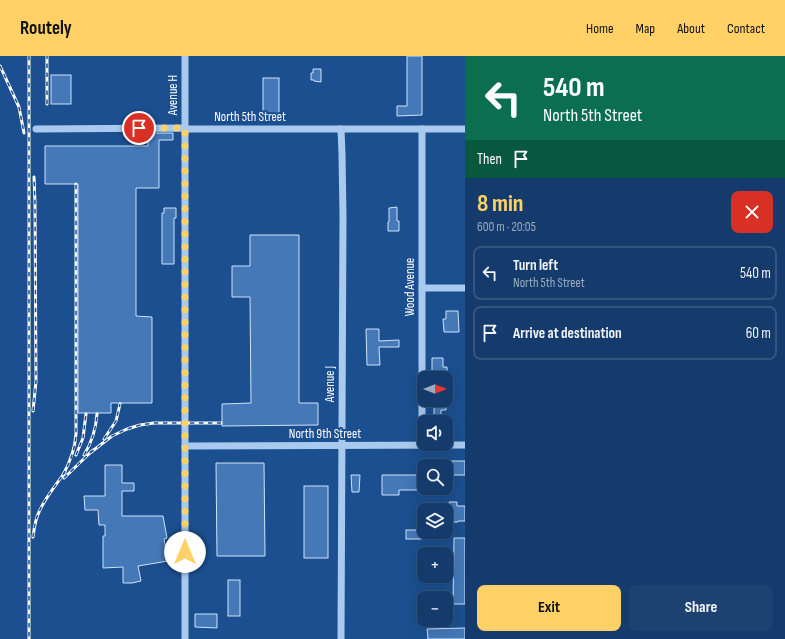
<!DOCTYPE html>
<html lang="en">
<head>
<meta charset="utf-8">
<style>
  :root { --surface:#143b6b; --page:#1d4271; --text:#f1f3f6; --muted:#9dadc1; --line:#33557e; --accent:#ffd166 }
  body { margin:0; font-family:"Sofia Sans Condensed",sans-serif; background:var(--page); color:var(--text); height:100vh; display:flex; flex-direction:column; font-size:15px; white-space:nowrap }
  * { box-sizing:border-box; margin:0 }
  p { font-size:13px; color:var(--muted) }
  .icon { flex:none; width:22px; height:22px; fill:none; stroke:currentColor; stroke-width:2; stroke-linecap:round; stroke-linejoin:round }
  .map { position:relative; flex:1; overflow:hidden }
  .sheet { display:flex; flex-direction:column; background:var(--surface); width:320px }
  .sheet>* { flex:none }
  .guide { background:#0b6e4f; color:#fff; overflow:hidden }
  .needle { width:26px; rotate:90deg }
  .controls { position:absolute; left:417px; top:315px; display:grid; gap:8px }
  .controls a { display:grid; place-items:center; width:36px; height:36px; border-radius:8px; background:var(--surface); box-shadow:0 4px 16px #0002,0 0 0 1px var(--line); font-size:20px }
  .pin { position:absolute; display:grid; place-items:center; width:34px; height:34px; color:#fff; margin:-17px; border:2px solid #fff; border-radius:50%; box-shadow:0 1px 4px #0007 }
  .me { position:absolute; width:44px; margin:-22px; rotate:0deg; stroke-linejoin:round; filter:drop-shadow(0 0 3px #0008) }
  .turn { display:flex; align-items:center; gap:14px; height:84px; padding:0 12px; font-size:18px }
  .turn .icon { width:52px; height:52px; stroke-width:2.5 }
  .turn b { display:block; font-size:28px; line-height:34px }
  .then { display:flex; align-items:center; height:38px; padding:0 12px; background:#0003; gap:8px; font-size:15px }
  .round { display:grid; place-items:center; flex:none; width:42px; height:42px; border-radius:8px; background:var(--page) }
  .head { display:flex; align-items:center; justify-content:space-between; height:68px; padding:0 12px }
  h1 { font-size:24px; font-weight:700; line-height:30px; color:var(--accent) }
  .cta { display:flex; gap:8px; margin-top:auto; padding:8px 12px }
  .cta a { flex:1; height:46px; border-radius:8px; background:var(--accent); color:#111; font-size:16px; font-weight:700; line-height:46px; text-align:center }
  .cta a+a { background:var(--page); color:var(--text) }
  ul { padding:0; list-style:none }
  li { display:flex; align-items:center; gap:12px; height:54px; margin:0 8px 6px; padding:0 4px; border:2px solid var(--line); border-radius:8px }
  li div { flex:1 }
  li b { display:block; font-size:15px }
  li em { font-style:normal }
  header { display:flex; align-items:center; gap:24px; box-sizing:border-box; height:56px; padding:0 20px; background:var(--accent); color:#111 }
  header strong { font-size:19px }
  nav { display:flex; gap:22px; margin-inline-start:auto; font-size:14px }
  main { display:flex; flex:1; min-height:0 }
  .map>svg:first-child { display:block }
  .building { fill:#4478b7; stroke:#cfe3fa }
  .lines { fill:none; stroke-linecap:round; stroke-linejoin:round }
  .minor { stroke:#a9c9ee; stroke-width:7 }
  .rail-casing { stroke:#fff; stroke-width:3 }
  .rail { stroke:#1b4f8f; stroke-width:1.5; stroke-dasharray:4.5; stroke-linecap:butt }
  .route { stroke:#ffd166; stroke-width:7; stroke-dasharray:0 12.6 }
  .labels { text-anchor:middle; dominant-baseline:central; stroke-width:4; stroke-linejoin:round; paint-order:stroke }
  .street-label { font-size:13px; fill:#fff; stroke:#1b4f8f }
</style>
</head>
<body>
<header>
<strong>Routely</strong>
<nav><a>Home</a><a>Map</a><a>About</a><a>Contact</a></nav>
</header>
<main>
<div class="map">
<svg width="465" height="583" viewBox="0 0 465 583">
  <rect width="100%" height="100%" fill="#1b4f8f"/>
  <g class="building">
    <polygon points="407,0 422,0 422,59 397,60 397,50 407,50"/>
    <polygon points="313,13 321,13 321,26 314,25 314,24 311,24 311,17 313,17"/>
    <rect x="51" y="19" width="20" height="29"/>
    <rect x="263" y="22" width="16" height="37"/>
    <polygon points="148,77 173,77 173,84 159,84 159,132 136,132 136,260 152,261 152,347 111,347 111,357 78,357 78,128 45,128 45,90 148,90"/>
    <polygon points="397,151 397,165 399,165 399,175 388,175 388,166 389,166 389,152"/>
    <polygon points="164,152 176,152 176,162 174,162 174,208 162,208 162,157 164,157"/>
    <polygon points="250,179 299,179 299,347 318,347 318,369 222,370 222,348 251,347 250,241 232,241 232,210 250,210"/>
    <polygon points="446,255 458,255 459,276 444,276 443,263 446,263"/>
    <polygon points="366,273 379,273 379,285 399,284 399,291 379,291 380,309 367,309"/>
    <polygon points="432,302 443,302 443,311 447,311 447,315 443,315 443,321 434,321 434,319 432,319"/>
    <polygon points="440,344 446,344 446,354 441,354 441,366 434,366 434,350 440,350"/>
    <rect x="448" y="405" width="17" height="14"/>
    <polygon points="216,407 264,407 265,500 217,500"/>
    <polygon points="105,409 122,409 122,427 134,427 134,435 122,435 122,460 163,460 167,482 164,483 168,505 138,510 141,525 132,527 123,527 123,511 103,512 103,480 105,480 105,469 99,469 98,454 85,454 84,440 105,440"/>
    <polygon points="351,419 360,419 359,436 352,436"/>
    <polygon points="382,419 417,419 417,434 399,434 399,439 382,439"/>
    <rect x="304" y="430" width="24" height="72"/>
    <polygon points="449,446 457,446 457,450 465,450 465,465 458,465 458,466 449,466"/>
    <rect x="406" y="474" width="15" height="9"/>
    <polygon points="454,482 465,482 465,548 453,548"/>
    <rect x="228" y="524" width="12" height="36"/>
    <polygon points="195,558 217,558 217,572 195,571"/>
    <polygon points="465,572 465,583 428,583 427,573"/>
  </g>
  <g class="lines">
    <g class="minor">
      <polyline points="36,73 181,72 185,73 465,73"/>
      <polyline points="341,73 342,98 343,160 341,583"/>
      <polyline points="422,73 422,389"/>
      <polyline points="422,232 465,232"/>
      <polyline points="185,390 465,389"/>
      <polyline points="185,583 185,0"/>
    </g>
    <defs>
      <g id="rail">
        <polyline points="29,0 29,583"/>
        <polyline points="0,10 19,51 24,77"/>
        <polyline points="47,48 47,0"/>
        <polyline points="33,355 36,325 35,146 34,121"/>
        <polyline points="104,383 116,365 120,348"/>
        <polyline points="90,397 112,380 127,373 140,369 154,367 221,367"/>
        <polyline points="76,399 83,382 86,358"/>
        <path d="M84,399C92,386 96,373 97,358"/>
        <path d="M63,419C70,406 75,394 76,378V128"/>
        <polyline points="64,422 93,394"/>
        <path d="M33,481C34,473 35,464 39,456C45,442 56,429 65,416"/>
      </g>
    </defs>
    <use href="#rail" class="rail-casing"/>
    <use href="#rail" class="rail"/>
  </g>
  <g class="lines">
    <polyline class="route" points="139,72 182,72 185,73 185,496"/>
  </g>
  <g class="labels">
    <g class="street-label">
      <text transform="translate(173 39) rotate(-90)">Avenue H</text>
      <text x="250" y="61">North 5th Street</text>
      <text transform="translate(410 231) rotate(-90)">Wood Avenue</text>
      <text transform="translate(330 328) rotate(-90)">Avenue J</text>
      <text x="325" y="378">North 9th Street</text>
    </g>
  </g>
</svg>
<div class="controls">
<a><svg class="needle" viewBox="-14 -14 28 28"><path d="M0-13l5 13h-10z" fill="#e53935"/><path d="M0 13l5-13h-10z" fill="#9dadc1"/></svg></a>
<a><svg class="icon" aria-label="sound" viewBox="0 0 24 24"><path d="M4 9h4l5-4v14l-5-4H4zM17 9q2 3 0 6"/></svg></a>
<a><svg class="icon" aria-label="search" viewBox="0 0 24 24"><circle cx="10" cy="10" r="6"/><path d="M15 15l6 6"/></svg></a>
<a><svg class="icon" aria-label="layers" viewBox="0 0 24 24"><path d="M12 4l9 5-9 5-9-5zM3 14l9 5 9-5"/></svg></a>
<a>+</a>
<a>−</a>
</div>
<div class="pin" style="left:139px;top:72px;background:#d93025"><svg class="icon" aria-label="arrive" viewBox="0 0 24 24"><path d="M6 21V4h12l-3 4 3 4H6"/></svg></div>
<svg class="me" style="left:185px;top:496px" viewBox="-20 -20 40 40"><circle r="19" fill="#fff"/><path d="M0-13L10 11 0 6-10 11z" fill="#ffd166"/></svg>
</div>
<section class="sheet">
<div class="guide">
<div class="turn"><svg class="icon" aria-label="left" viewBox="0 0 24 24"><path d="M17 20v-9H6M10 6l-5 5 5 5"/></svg><div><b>540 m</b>North 5th Street</div></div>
<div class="then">Then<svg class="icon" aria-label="arrive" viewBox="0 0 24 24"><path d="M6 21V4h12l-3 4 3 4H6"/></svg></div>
</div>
<div class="head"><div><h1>8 min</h1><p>600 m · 20:05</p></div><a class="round" style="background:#d93025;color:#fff"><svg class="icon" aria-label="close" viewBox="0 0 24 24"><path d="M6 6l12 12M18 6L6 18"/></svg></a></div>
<ul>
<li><svg class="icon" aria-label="left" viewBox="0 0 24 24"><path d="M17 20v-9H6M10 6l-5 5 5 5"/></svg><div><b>Turn left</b><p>North 5th Street</p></div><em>540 m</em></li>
<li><svg class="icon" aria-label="arrive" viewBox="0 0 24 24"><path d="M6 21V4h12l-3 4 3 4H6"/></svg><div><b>Arrive at destination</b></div><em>60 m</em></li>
</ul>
<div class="cta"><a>Exit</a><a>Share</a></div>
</section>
</main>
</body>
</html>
